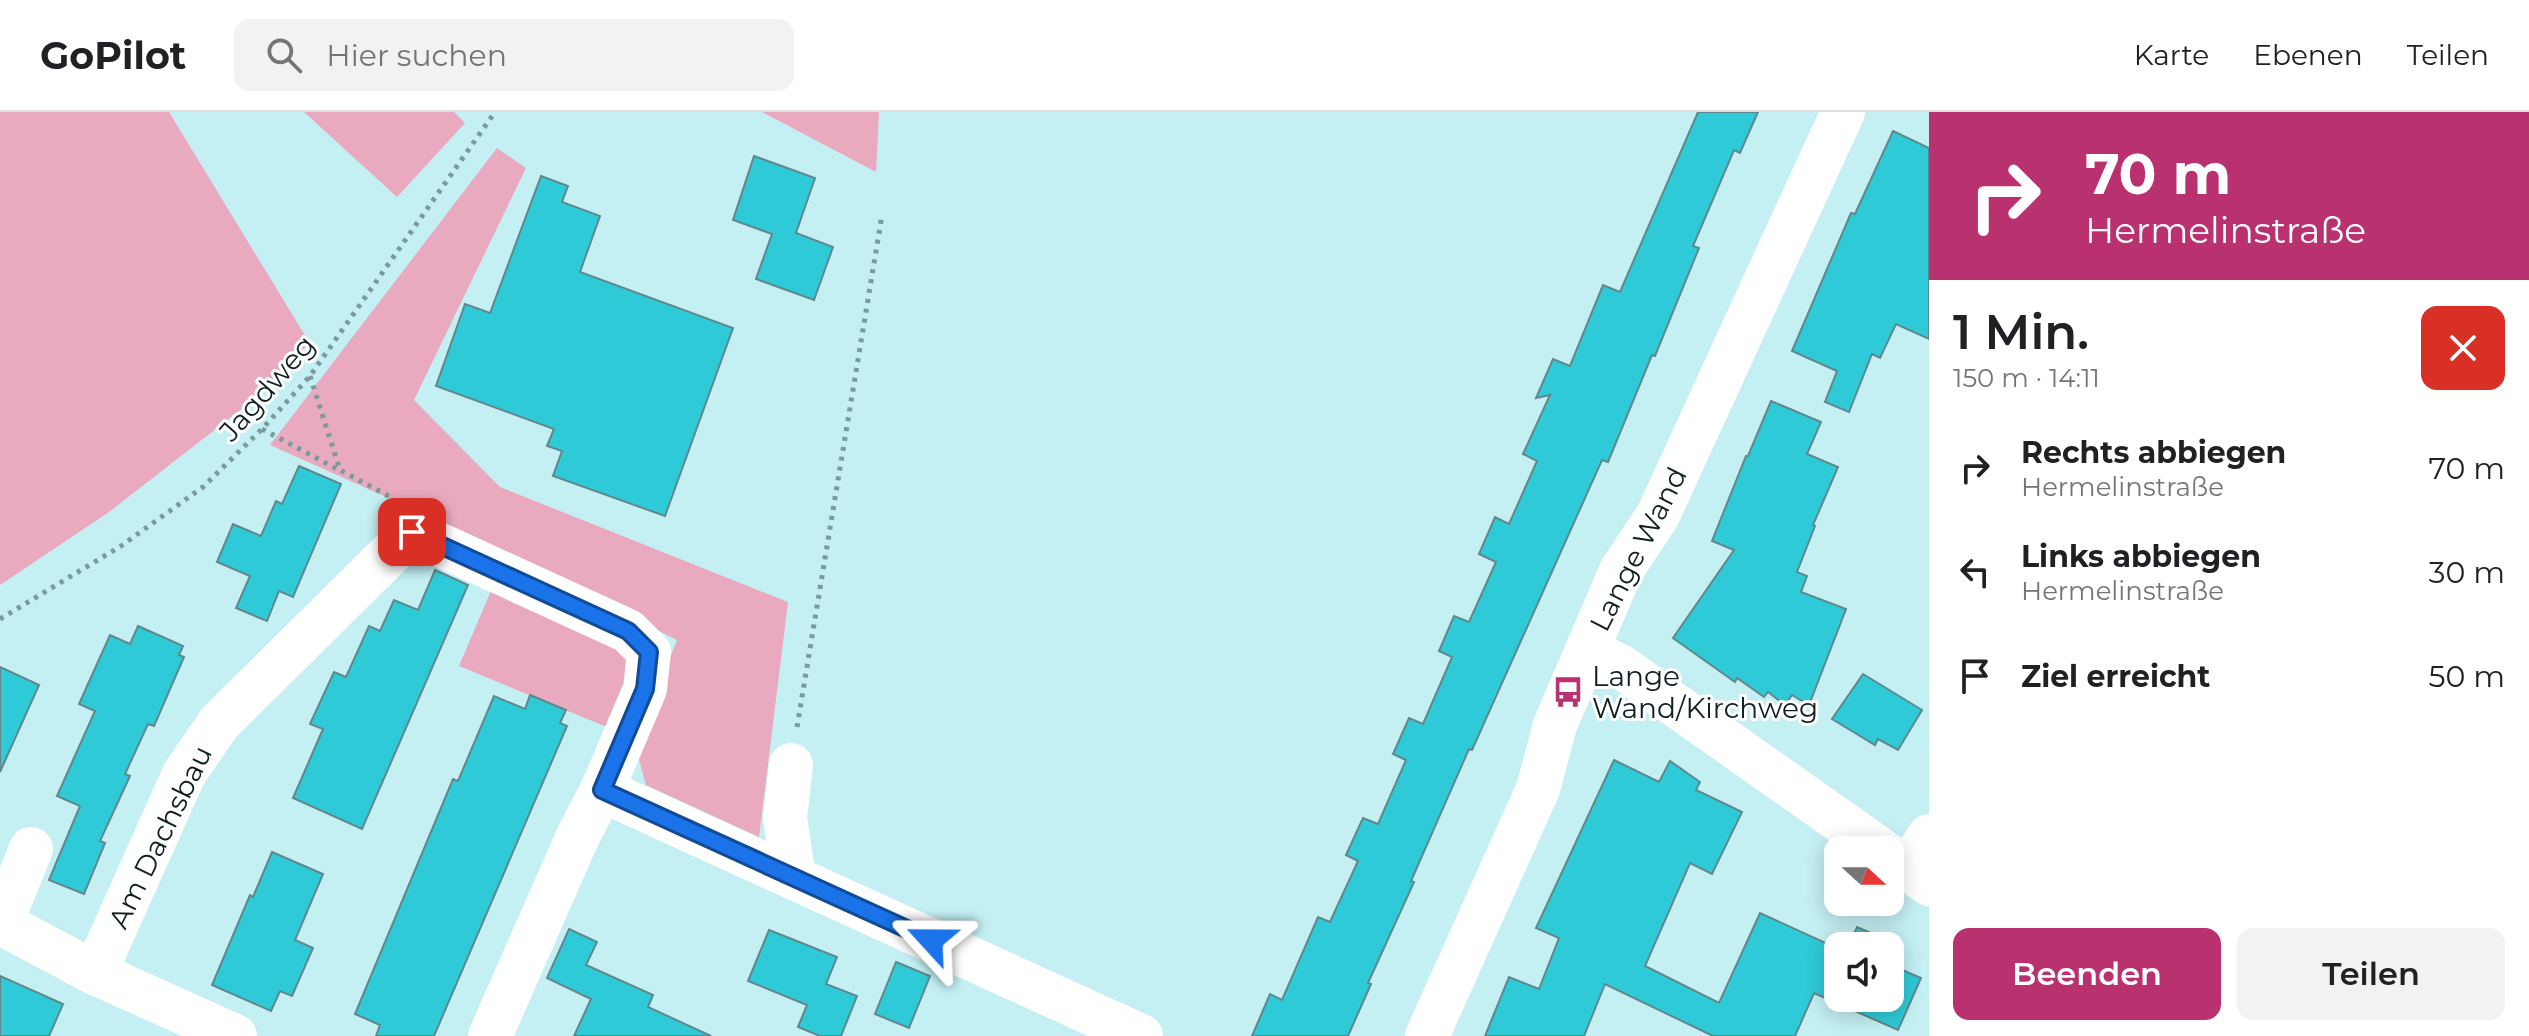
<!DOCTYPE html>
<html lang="de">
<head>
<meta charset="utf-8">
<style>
  :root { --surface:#fff; --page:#f2f2f2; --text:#202124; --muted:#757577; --line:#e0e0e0; --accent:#b9316f }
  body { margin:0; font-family:Montserrat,sans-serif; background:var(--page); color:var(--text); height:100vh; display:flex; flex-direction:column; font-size:30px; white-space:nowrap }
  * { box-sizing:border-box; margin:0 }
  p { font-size:26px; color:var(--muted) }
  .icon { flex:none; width:44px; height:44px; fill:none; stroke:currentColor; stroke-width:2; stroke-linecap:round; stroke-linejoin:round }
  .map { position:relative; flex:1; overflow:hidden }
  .details { display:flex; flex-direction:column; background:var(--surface); width:600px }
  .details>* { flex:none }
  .top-card { background:#b9316f; color:#fff; overflow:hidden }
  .needle { width:52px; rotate:111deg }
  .controls { position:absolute; left:1824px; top:724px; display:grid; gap:16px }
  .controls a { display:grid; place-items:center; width:80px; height:80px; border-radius:16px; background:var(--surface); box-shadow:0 4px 20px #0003; font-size:40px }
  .pin { position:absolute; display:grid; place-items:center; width:68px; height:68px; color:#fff; margin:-34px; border-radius:16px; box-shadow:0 4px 12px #0006 }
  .me { position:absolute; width:88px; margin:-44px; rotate:294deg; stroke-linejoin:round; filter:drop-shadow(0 0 6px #0008) }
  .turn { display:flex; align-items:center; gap:28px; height:168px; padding:0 24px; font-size:36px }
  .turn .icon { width:104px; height:104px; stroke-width:2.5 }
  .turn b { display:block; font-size:56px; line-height:68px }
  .round { display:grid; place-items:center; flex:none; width:84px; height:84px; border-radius:16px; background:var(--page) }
  .headline { display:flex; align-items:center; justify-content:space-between; height:136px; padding:0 24px }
  h1 { font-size:48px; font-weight:600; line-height:60px }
  .cta { display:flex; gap:16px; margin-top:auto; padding:16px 24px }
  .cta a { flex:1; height:92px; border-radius:16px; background:var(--accent); color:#fff; font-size:32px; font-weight:600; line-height:92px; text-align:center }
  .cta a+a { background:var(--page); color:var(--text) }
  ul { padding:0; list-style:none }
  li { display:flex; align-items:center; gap:24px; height:104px; padding:0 24px }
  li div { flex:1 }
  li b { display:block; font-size:30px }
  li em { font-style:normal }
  header { display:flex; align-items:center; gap:48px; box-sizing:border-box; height:112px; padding:0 40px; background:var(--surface); border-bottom:2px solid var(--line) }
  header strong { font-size:38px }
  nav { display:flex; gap:44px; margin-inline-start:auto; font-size:28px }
  .search { width:560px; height:72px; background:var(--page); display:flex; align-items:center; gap:20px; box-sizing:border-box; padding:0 28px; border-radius:16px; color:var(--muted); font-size:30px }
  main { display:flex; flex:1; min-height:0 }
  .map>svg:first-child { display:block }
  .green { fill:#e9aabf }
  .building { fill:#2fcad7; stroke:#60888c; stroke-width:2 }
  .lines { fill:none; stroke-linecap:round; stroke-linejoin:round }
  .path { stroke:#7a9a9d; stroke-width:5; stroke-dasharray:4 6; stroke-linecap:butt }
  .minor { stroke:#fff; stroke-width:44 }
  .route-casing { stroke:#114b97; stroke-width:20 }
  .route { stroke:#1a73e8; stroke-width:14 }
  .labels { text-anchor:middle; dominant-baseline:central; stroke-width:6; stroke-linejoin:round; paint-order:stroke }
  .street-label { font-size:28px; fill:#102022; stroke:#fff }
  .poi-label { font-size:28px; fill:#102022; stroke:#fff; text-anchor:start }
</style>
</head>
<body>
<header>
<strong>GoPilot</strong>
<div class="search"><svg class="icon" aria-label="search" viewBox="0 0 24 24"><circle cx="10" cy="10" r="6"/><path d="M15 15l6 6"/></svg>Hier suchen</div>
<nav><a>Karte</a><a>Ebenen</a><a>Teilen</a></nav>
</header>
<main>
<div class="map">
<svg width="1929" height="924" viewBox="0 0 1929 924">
  <rect width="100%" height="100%" fill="#c4eff3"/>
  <g class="green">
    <polygon points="0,0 169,0 309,230 271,274 109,400 0,473"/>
    <polygon points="304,0 454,0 465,11 397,85"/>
    <polygon points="762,0 879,0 876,60"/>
    <polygon points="497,36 526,56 414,288 500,375 788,490 759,725 646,673 635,633 677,528 424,402 270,333"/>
    <polygon points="499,460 628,519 626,623 459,554"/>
  </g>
  <g class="building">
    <polygon points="1698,0 1758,0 1740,41 1734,38 1693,134 1699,136 1655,244 1652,243 1608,350 1602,348 1472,638 1469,637 1411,769 1414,770 1368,871 1371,872 1348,924 1252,924 1270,882 1282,888 1318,805 1330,810 1358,749 1346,743 1363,706 1378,712 1406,648 1393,642 1409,606 1423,612 1452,545 1439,539 1454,504 1469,510 1496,450 1479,442 1495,405 1509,412 1537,349 1523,342 1550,283 1536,286 1553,247 1570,254 1603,173 1620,180"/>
    <polygon points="1893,19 1929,36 1929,227 1896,212 1880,246 1872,242 1849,300 1825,290 1837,259 1792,239 1851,101 1855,102"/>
    <polygon points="754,44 815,66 796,121 833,135 814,188 756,167 772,122 733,108"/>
    <polygon points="541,64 568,74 562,90 600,104 580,160 733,216 665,404 553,364 562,339 547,334 554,317 436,274 465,192 490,201"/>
    <polygon points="1771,289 1821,310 1807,342 1838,355 1813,413 1815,414 1797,460 1807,464 1801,480 1846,497 1809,593 1792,583 1785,593 1768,580 1764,585 1737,566 1735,570 1673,526 1734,438 1712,429 1746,344 1748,344"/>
    <polygon points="299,354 341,372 293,485 279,479 267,509 236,496 250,464 217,450 233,412 261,424 276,389 282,392"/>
    <polygon points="435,458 468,473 362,717 293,686 323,617 310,612 334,560 346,565 369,514 380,519 394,488 418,498"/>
    <polygon points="138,514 183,534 179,543 184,545 154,614 148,612 125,662 130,664 100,729 105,731 84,782 49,768 80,694 57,684 95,599 79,592 110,523 130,532"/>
    <polygon points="0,555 39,573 0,660"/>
    <polygon points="1863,562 1922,598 1898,638 1878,627 1875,633 1832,607"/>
    <polygon points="530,583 566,598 560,611 567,614 434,924 376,924 380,913 355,902 453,667 458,669 494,584 525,597"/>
    <polygon points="1614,648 1659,670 1670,649 1700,670 1696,678 1742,700 1712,762 1690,751 1645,854 1719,891 1760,801 1832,834 1833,831 1840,834 1838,834 1838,886 1890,886 1890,834 1849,834 1857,815 1901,834 1893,854 1921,866 1898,918 1814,881 1795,924 1713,924 1605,872 1584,924 1485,924 1509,865 1539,877 1559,826 1536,816"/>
    <polygon points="272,740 323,762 295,828 313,836 292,884 280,879 271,899 212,873 250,783 253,785"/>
    <polygon points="569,817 597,830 586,853 653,883 648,895 711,924 574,924 591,887 547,866"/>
    <polygon points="769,818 837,845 826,872 857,884 841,924 820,924 798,915 807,893 748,869"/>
    <polygon points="896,850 930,864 909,916 875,902"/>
    <polygon points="0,864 63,892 49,924 0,924"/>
  </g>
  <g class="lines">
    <g class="path">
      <polyline points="310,264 340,358 394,387"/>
      <polyline points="262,317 339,358"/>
      <polyline points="0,507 121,434 203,375 262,317 310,264 495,0"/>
      <polyline points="797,615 882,103"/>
    </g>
    <g class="minor">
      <polyline points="1587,538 1620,554 1881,738"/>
      <polyline points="791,653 785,706 794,766 1141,924"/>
      <polyline points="602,678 794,766"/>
      <polyline points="31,737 1,811 95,861"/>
      <polyline points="1890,744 1929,772"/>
      <polyline points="1908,757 1929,724"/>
      <polyline points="235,924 95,861 184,662 219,611 412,420 628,519 649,540 645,577 602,678 578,724 490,924"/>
      <polyline points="1427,924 1538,677 1555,613 1621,459 1658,403 1843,0"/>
    </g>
  </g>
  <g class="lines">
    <defs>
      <polyline id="route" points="412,420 628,519 649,540 645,577 602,678 931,828"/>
    </defs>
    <use href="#route" class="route-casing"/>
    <use href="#route" class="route"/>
  </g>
  <defs>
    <symbol id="bus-bare" viewBox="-9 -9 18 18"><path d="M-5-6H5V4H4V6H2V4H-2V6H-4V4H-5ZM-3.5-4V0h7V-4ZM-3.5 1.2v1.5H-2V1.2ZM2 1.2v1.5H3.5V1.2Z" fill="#b9316f" stroke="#fff" stroke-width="2.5" paint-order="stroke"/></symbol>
  </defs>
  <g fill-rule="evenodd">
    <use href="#bus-bare" x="1546" y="558" width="44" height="44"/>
  </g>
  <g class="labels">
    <g class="street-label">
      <text transform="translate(267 276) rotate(-49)">Jagdweg</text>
      <text transform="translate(1638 437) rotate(-63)">Lange Wand</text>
      <text transform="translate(160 725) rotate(-64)">Am Dachsbau</text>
    </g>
    <g class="poi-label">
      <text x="1592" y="564">Lange<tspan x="1592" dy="32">Wand/Kirchweg</tspan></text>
    </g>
  </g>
</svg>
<div class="controls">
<a><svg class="needle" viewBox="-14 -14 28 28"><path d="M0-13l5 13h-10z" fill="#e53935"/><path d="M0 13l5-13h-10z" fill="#757577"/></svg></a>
<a><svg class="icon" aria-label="sound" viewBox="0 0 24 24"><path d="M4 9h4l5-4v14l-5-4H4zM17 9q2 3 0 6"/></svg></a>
</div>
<div class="pin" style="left:412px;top:420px;background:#d93025"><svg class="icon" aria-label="arrive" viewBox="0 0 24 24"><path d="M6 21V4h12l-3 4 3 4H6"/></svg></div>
<svg class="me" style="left:931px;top:828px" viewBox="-20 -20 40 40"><path d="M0-17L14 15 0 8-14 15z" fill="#1a73e8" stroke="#fff" stroke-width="4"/></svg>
</div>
<section class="details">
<div class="top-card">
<div class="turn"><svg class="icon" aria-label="right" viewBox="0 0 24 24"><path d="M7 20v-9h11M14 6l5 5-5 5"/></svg><div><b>70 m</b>Hermelinstraße</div></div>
</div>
<div class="headline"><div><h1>1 Min.</h1><p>150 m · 14:11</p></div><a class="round" style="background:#d93025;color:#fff"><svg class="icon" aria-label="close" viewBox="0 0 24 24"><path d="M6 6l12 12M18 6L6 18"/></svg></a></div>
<ul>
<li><svg class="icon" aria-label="right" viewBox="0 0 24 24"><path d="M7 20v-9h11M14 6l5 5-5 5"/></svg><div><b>Rechts abbiegen</b><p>Hermelinstraße</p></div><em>70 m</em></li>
<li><svg class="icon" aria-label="left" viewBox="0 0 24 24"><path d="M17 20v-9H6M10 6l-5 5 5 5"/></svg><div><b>Links abbiegen</b><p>Hermelinstraße</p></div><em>30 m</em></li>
<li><svg class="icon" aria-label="arrive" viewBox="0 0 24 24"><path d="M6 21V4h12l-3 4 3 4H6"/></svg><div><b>Ziel erreicht</b></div><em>50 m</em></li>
</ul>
<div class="cta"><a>Beenden</a><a>Teilen</a></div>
</section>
</main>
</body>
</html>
